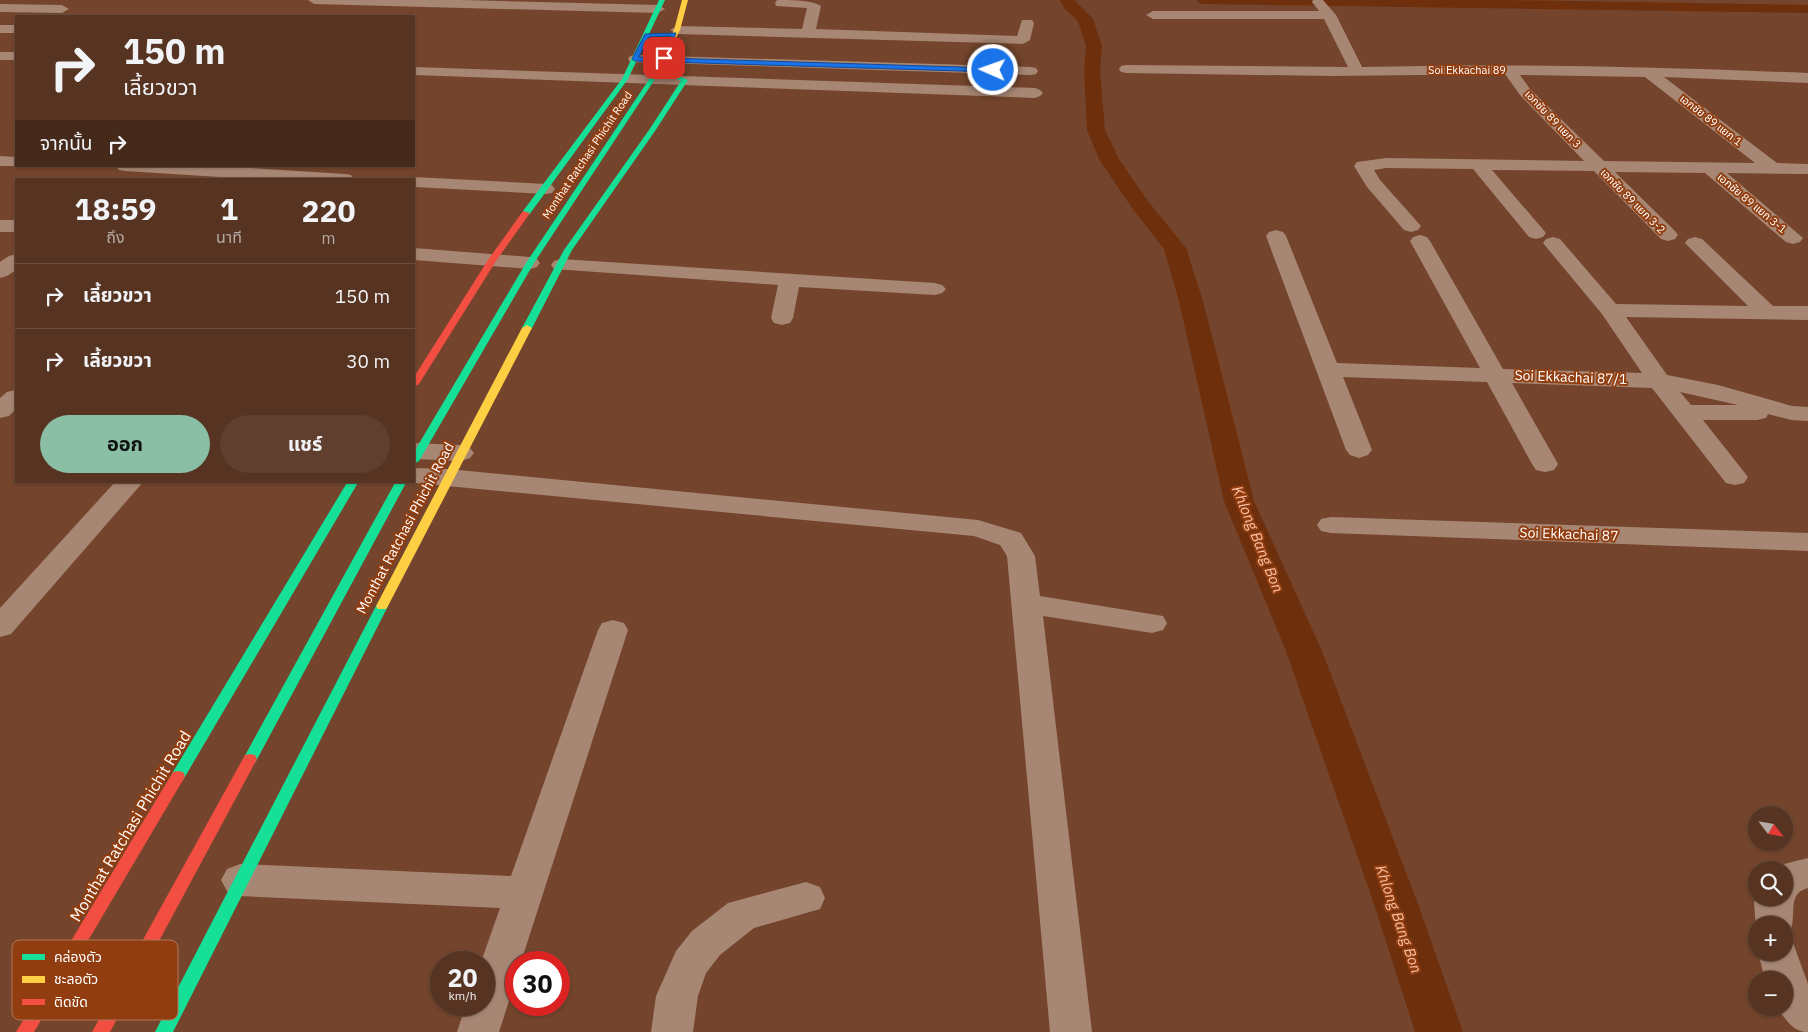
<!DOCTYPE html>
<html lang="th">
<head>
<meta charset="utf-8">
<style>
  :root { --surface:#573421; --page:#603f2e; --text:#f1f3f6; --muted:#b6aaa5; --line:#6d4f3f; --accent:#8abfa5 }
  body { margin:0; font-family:"IBM Plex Sans","Noto Sans Thai",sans-serif; background:var(--page); color:var(--text); height:100vh; display:flex; flex-direction:column; font-size:19px; white-space:nowrap }
  * { box-sizing:border-box; margin:0 }
  p { font-size:16px; color:var(--muted) }
  .icon { flex:none; width:28px; height:28px; fill:none; stroke:currentColor; stroke-width:2; stroke-linecap:round; stroke-linejoin:round }
  .map { position:relative; flex:1; overflow:hidden }
  .sheet { position:absolute; left:15px; top:178px; width:400px; height:305px; display:flex; flex-direction:column; background:var(--surface); border-radius:0px; box-shadow:0 1px 4px #0004,0 0 0 1px var(--line) }
  .sheet>* { flex:none }
  .hud { position:absolute; left:15px; top:15px; width:400px; height:152px; border-radius:0px; box-shadow:0 1px 4px #0004,0 0 0 1px var(--line); background:#573421; color:var(--text); overflow:hidden }
  .needle { width:32px; rotate:121deg }
  .tools { position:absolute; left:1748px; top:806px; display:grid; gap:10px }
  .tools a { display:grid; place-items:center; width:45px; height:45px; border-radius:50%; background:var(--surface); box-shadow:0 1px 4px #0004,0 0 0 1px var(--line); font-size:25px }
  .speed { position:absolute; left:430px; top:951px; display:flex; gap:10px; font-size:25px; font-weight:700; text-align:center }
  .speed>* { display:grid; place-content:center; width:65px; height:65px; border-radius:50%; background:var(--surface); box-shadow:0 1px 4px #0004,0 0 0 1px var(--line); line-height:1 }
  .speed small { font-size:12px; font-weight:400 }
  .speed .limit { border:8px solid #d22; background:#fff; color:#111 }
  .pin { position:absolute; display:grid; place-items:center; width:42px; height:42px; color:#fff; margin:-21px; border-radius:10px; box-shadow:0 2px 8px #0006 }
  .me { position:absolute; width:55px; margin:-28px; rotate:272deg; stroke-linejoin:round; filter:drop-shadow(0 0 4px #0008) }
  .turn { display:flex; align-items:center; gap:18px; height:105px; padding:0 25px; font-size:22px }
  .turn .icon { width:65px; height:65px; stroke-width:2.5 }
  .turn b { display:block; font-size:35px; line-height:42px }
  .then { display:flex; align-items:center; height:48px; padding:0 25px; background:#0003; gap:10px; font-size:19px }
  .eta { display:flex; justify-content:space-evenly; align-items:center; height:85px; text-align:center }
  .eta b { font-size:30px; font-weight:700; line-height:35px }
  .action { display:flex; gap:10px; margin-top:auto; padding:10px 25px }
  .action a { flex:1; height:58px; border-radius:30px; background:var(--accent); color:#111; font-size:20px; font-weight:700; line-height:58px; text-align:center }
  .action a+a { background:var(--page); color:var(--text) }
  ul { padding:0; list-style:none }
  li { display:flex; align-items:center; gap:15px; height:65px; padding:0 25px; border-top:1px solid var(--line) }
  li div { flex:1 }
  li b { display:block; font-size:19px }
  li em { font-style:normal }
  .map>svg:first-child { display:block }
  .lines { fill:none; stroke-linecap:round; stroke-linejoin:round }
  .canal { fill:#6e2f0c; fill-rule:evenodd }
  .street { fill:#a78674; fill-rule:evenodd }
  .fast { fill:#16e098; fill-rule:evenodd }
  .slow { fill:#ffcf43; fill-rule:evenodd }
  .jam { fill:#f24e42; fill-rule:evenodd }
  .route { fill:#1a73e8; stroke:#114b97; fill-rule:evenodd }
  .labels { text-anchor:middle; dominant-baseline:central; stroke-width:4; stroke-linejoin:round; paint-order:stroke }
  .far-street-label { font-size:11px; fill:#fff; stroke:#913d0f }
  .street-label { font-size:14px; fill:#fff; stroke:#913d0f }
  .water-label { font-size:15px; font-style:italic; fill:#fbc2a6; stroke:#913d0f }
  .near-street-label { font-size:16px; fill:#fff; stroke:#913d0f }
  .key { fill:#913d0f; stroke:#b27757; stroke-width:1 }
  .key-label { font-size:14px; fill:#fff }
</style>
</head>
<body>
<div class="map">
<svg width="1808" height="1032" viewBox="0 0 1808 1032">
  <rect width="100%" height="100%" fill="#74452c"/>
  <g class="lines">
    <g class="canal">
      <polygon points="1060,0 1074,0 1093,19 1102,46 1100,71 1105,130 1119,159 1147,200 1186,248 1203,301 1254,501 1322,651 1418,904 1463,1032 1415,1032 1374,904 1286,651 1224,501 1179,301 1164,249 1132,208 1099,159 1087,130 1084,71 1086,46 1078,21 1064,8"/>
      <polygon points="1197,0 1501,0 1808,5 1808,13 1204,4 1199,3"/>
    </g>
    <g class="street">
      <polygon points="308,0 463,0 658,5 665,9 658,13 314,4"/>
      <path d="M777,0C790,0 812,0 821,6L816,29L1017,36L1022,20H1032L1034,23L1030,40L1023,44L677,34L670,30L677,26L802,29L807,8L776,6L775,3Z"/>
      <path d="M1313,0H1323L1336,15L1362,67C1511,63 1660,67 1808,73V83L1664,77L1777,163L1808,164V174L1727,173L1803,238L1800,242L1793,244L1786,242L1705,173L1615,172L1675,231L1678,235L1675,239L1668,241L1661,239L1594,171L1492,170L1546,233L1543,237L1536,239L1529,237L1473,169L1386,168L1374,170L1380,180L1421,226L1418,230L1411,232L1404,230L1367,187L1354,166L1357,162L1386,158L1584,161L1520,95L1505,74L1332,76L1126,73L1121,72L1119,69L1121,66L1126,65L1348,67L1324,19H1153L1146,15L1153,11H1319L1312,2ZM1520,75L1645,77L1755,163L1604,161L1530,89Z"/>
      <polygon points="0,4 62,5 69,9 62,13 0,12"/>
      <rect x="0" y="25" width="16" height="8"/>
      <rect x="0" y="52" width="16" height="8"/>
      <polygon points="635,55 1031,67 1036,68 1038,71 1036,74 1031,75 630,62 628,59 630,56"/>
      <polygon points="414,67 1035,88 1040,90 1043,93 1040,96 1035,98 414,75"/>
      <polygon points="0,156 16,157 16,166 20,166 0,166"/>
      <polygon points="116,166 219,166 345,174 351,175 354,179 251,179 125,171 119,170"/>
      <polygon points="414,177 546,184 552,185 555,189 552,193 546,194 414,187 414,179 407,179"/>
      <rect x="0" y="220" width="16" height="12"/>
      <path d="M1276,230L1283,232L1286,236L1337,363L1480,368L1410,241L1413,237L1420,235L1427,237L1430,241L1503,369L1642,373L1602,314L1543,243L1546,239L1553,237L1560,239L1616,304L1748,306L1685,243L1688,239L1695,237L1702,239L1773,306H1808V320L1626,317L1667,375L1718,385L1792,406L1808,407V421L1791,420L1768,414L1766,418L1757,420H1703L1748,477L1744,483L1735,485L1726,483L1652,388L1512,383L1558,464L1554,470L1545,472L1536,470L1532,464L1487,382L1343,377L1372,450L1368,455L1359,458L1350,455L1346,450L1266,236L1269,232ZM1680,392L1738,405H1691Z"/>
      <polygon points="414,248 530,257 537,259 540,263 537,267 530,269 414,260"/>
      <polygon points="16,254 16,270 7,276 0,278 0,262 9,256"/>
      <polygon points="561,259 935,283 942,285 946,289 942,293 935,295 799,287 793,318 790,323 782,325 774,323 771,318 778,285 554,269 551,265 554,261"/>
      <polygon points="16,390 16,409 9,416 0,418 0,398 7,392"/>
      <polygon points="414,443 461,445 470,448 474,453 470,458 461,461 414,459"/>
      <polygon points="414,468 448,469 978,520 1021,533 1035,556 1040,596 1163,616 1167,623 1163,630 1152,633 1043,616 1092,1032 1050,1032 1007,556 1000,545 974,536 405,482 414,481"/>
      <polygon points="116,481 144,481 11,634 0,637 0,608"/>
      <polygon points="1331,517 1808,533 1808,551 1331,533 1321,531 1317,525 1321,519"/>
      <polygon points="613,620 624,623 628,630 521,962 516,962 516,979 499,1032 457,1032 466,1005 484,1005 484,962 481,962 500,908 240,896 227,891 221,880 227,869 240,864 511,876 598,630 602,623"/>
      <path d="M1808,858V888C1783,894 1801,923 1786,937L1792,940L1808,984V1032C1792,1032 1786,1019 1777,1008H1784V980H1765L1758,952H1784V925H1756V929L1754,902L1756,897L1784,898V870H1773L1776,866Z"/>
      <polygon points="806,882 820,887 825,898 820,909 754,928 720,955 706,973 698,996 693,1032 651,1032 656,996 676,951 692,931 728,903"/>
    </g>
    <g class="fast">
      <polygon points="659,0 665,0 628,79 529,215 523,215 523,211 622,79"/>
      <polygon points="656,68 660,68 688,80 655,131 572,250 532,328 527,331 524,330 522,328 564,250 649,130 681,81 656,70"/>
      <polygon points="652,75 657,76 534,263 419,461 414,464 414,452 526,263"/>
      <polygon points="348,481 359,481 183,780 178,781 173,780 171,776 173,772"/>
      <polygon points="396,481 407,481 255,763 250,764 245,763 243,759"/>
      <polygon points="382,602 388,606 173,1032 155,1032 376,606"/>
    </g>
    <g class="slow">
      <polygon points="682,0 688,0 680,30 657,76 652,77 674,30"/>
      <polygon points="527,325 532,328 388,606 386,609 378,609 376,606 522,328"/>
    </g>
    <g class="jam">
      <polygon points="523,211 530,213 496,261 419,384 414,387 414,377 488,260"/>
      <polygon points="250,754 255,755 257,759 110,1032 92,1032 245,755"/>
      <polygon points="178,771 183,772 185,776 183,780 34,1032 16,1032 173,772"/>
    </g>
  </g>
  <path class="route" d="M676,33L667,58L993,68L996,70L993,72L635,61L632,59L645,34ZM671,36L661,58L639,57L649,37Z"/>
  <g class="labels">
    <g class="far-street-label">
      <text x="1467" y="70">Soi Ekkachai 89</text>
      <text transform="translate(1553 119) rotate(46)">เอกชัย 89 แยก 3</text>
      <text transform="translate(1711 120) rotate(38)">เอกชัย 89 แยก 1</text>
      <text transform="translate(587 155) rotate(-56)">Monthat Ratchasi Phichit Road</text>
      <text transform="translate(1633 201) rotate(45)">เอกชัย 89 แยก 3-2</text>
      <text transform="translate(1752 203) rotate(40)">เอกชัย 89 แยก 3-1</text>
    </g>
    <g class="street-label">
      <text transform="translate(1571 377) rotate(2)">Soi Ekkachai 87/1</text>
      <text transform="translate(405 528) rotate(-62)">Monthat Ratchasi Phichit Road</text>
      <text transform="translate(1569 534) rotate(2)">Soi Ekkachai 87</text>
    </g>
    <g class="water-label">
      <text transform="translate(1258 539) rotate(68)">Khlong Bang Bon</text>
      <text transform="translate(1399 919) rotate(71)">Khlong Bang Bon</text>
    </g>
    <g class="near-street-label">
      <text transform="translate(130 826) rotate(-59)">Monthat Ratchasi Phichit Road</text>
    </g>
  </g>
  <rect x="12" y="940" width="166" height="80" rx="8" class="key"/>
  <rect x="22" y="954" width="23" height="6" fill="#16e098"/>
  <rect x="22" y="976" width="23" height="7" fill="#ffcf43"/>
  <rect x="22" y="999" width="23" height="6" fill="#f24e42"/>
  <g class="key-label">
    <text x="54" y="962">คล่องตัว</text>
    <text x="54" y="984">ชะลอตัว</text>
    <text x="54" y="1007">ติดขัด</text>
  </g>
</svg>
<div class="tools">
<a><svg class="needle" viewBox="-14 -14 28 28"><path d="M0-13l5 13h-10z" fill="#e53935"/><path d="M0 13l5-13h-10z" fill="#b6aaa5"/></svg></a>
<a><svg class="icon" aria-label="search" viewBox="0 0 24 24"><circle cx="10" cy="10" r="6"/><path d="M15 15l6 6"/></svg></a>
<a>+</a>
<a>−</a>
</div>
<div class="speed"><div>20<small>km/h</small></div><div class="limit">30</div></div>
<div class="pin" style="left:664px;top:58px;background:#d93025"><svg class="icon" aria-label="arrive" viewBox="0 0 24 24"><path d="M6 21V4h12l-3 4 3 4H6"/></svg></div>
<svg class="me" style="left:993px;top:70px" viewBox="-20 -20 40 40"><circle r="17" fill="#1a73e8" stroke="#fff" stroke-width="3"/><path d="M0-11L8 9 0 5-8 9z" fill="#fff"/></svg>
<div class="hud">
<div class="turn"><svg class="icon" aria-label="right" viewBox="0 0 24 24"><path d="M7 20v-9h11M14 6l5 5-5 5"/></svg><div><b>150 m</b>เลี้ยวขวา</div></div>
<div class="then">จากนั้น<svg class="icon" aria-label="right" viewBox="0 0 24 24"><path d="M7 20v-9h11M14 6l5 5-5 5"/></svg></div>
</div>
<section class="sheet">
<div class="eta">
<div><b>18:59</b><p>ถึง</p></div>
<div><b>1</b><p>นาที</p></div>
<div><b>220</b><p>m</p></div>
</div>
<ul>
<li><svg class="icon" aria-label="right" viewBox="0 0 24 24"><path d="M7 20v-9h11M14 6l5 5-5 5"/></svg><div><b>เลี้ยวขวา</b></div><em>150 m</em></li>
<li><svg class="icon" aria-label="right" viewBox="0 0 24 24"><path d="M7 20v-9h11M14 6l5 5-5 5"/></svg><div><b>เลี้ยวขวา</b></div><em>30 m</em></li>
</ul>
<div class="action"><a>ออก</a><a>แชร์</a></div>
</section>
</div>
</body>
</html>
